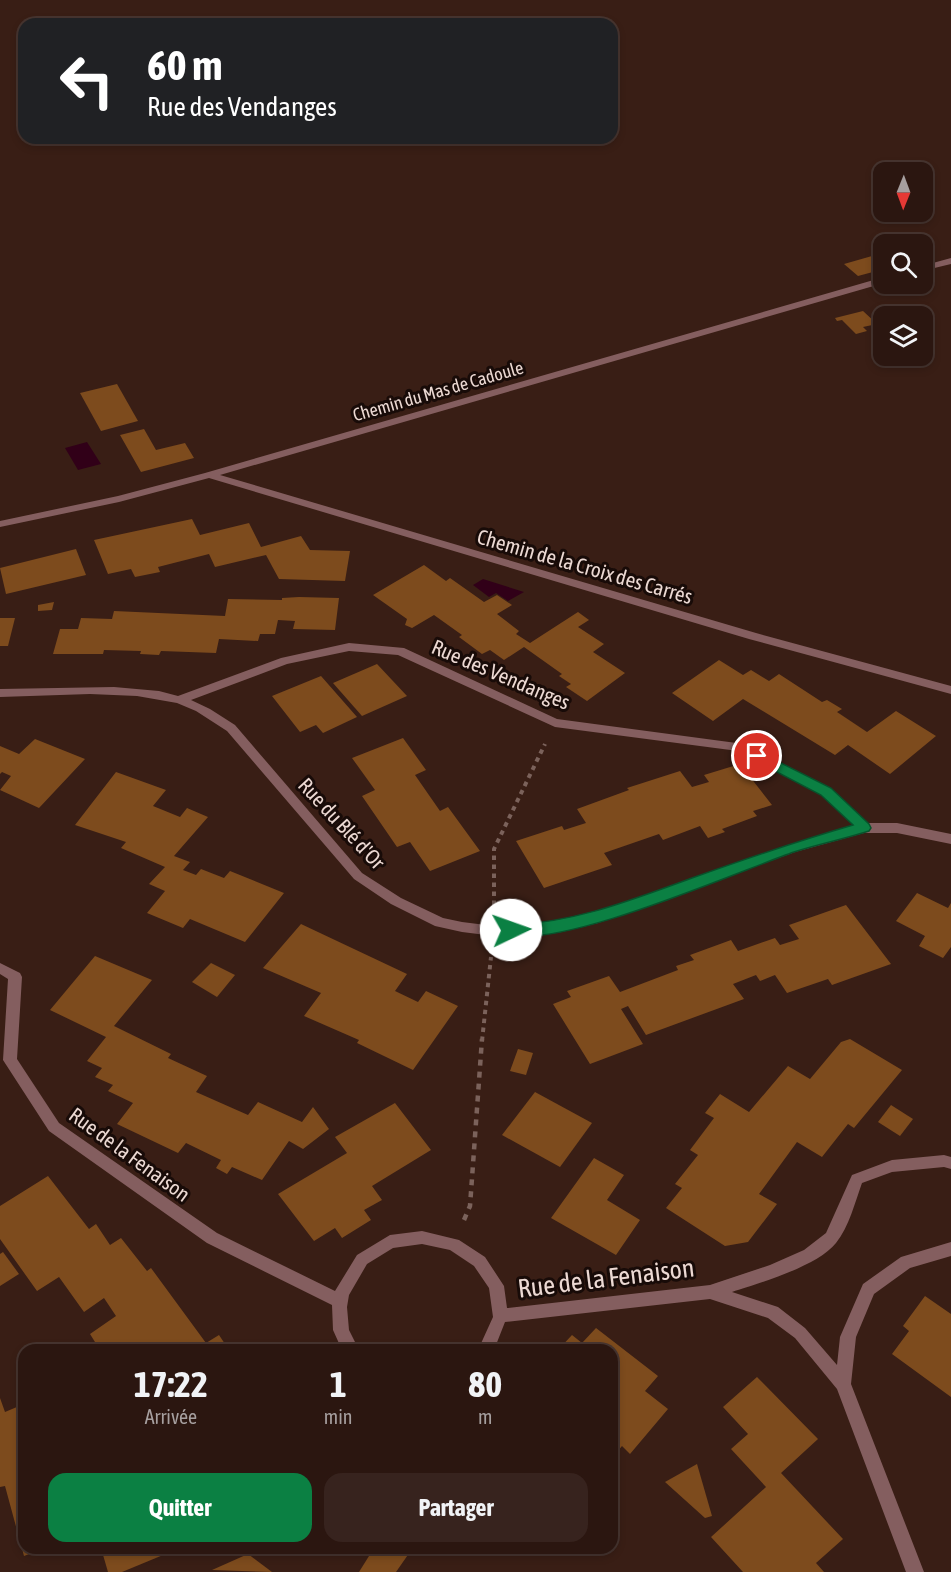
<!DOCTYPE html>
<html lang="fr">
<head>
<meta charset="utf-8">
<style>
  :root { --surface:#2b1610; --page:#37231e; --text:#f1f3f6; --muted:#a69f9f; --line:#473530; --accent:#0b8043 }
  body { margin:0; font-family:"Asap Condensed",sans-serif; background:var(--page); color:var(--text); height:100vh; display:flex; flex-direction:column; font-size:22px; white-space:nowrap }
  * { box-sizing:border-box; margin:0 }
  p { font-size:20px; color:var(--muted) }
  .icon { flex:none; width:33px; height:33px; fill:none; stroke:currentColor; stroke-width:2; stroke-linecap:round; stroke-linejoin:round }
  .map { position:relative; flex:1; overflow:hidden }
  .panel { position:absolute; left:18px; top:1344px; width:600px; height:210px; display:flex; flex-direction:column; background:var(--surface); border-radius:18px; box-shadow:0 3px 9px #0003,0 0 0 2px var(--line) }
  .panel>* { flex:none }
  .hud { position:absolute; left:18px; top:18px; width:600px; height:126px; border-radius:18px; box-shadow:0 3px 9px #0003,0 0 0 2px var(--line); background:#202124; color:#fff; overflow:hidden }
  .needle { width:39px; rotate:181deg }
  .tools { position:absolute; left:873px; top:162px; display:grid; gap:12px }
  .tools a { display:grid; place-items:center; width:60px; height:60px; border-radius:12px; background:var(--surface); box-shadow:0 3px 9px #0003,0 0 0 2px var(--line); font-size:30px }
  .pin { position:absolute; display:grid; place-items:center; width:51px; height:51px; color:#fff; margin:-26px; border:3px solid #fff; border-radius:50%; box-shadow:0 2px 6px #0007 }
  .me { position:absolute; width:66px; margin:-33px; rotate:87deg; stroke-linejoin:round; filter:drop-shadow(0 0 4px #0008) }
  .turn { display:flex; align-items:center; gap:21px; height:126px; padding:0 30px; font-size:27px }
  .turn .icon { width:78px; height:78px; stroke-width:2.5 }
  .turn b { display:block; font-size:42px; line-height:51px }
  .eta { display:flex; justify-content:space-evenly; align-items:center; height:102px; text-align:center }
  .eta b { font-size:36px; font-weight:700; line-height:42px }
  .cta { display:flex; gap:12px; margin-top:auto; padding:12px 30px }
  .cta a { flex:1; height:69px; border-radius:18px; background:var(--accent); color:#fff; font-size:24px; font-weight:700; line-height:69px; text-align:center }
  .cta a+a { background:var(--page); color:var(--text) }
  .map>svg:first-child { display:block }
  .water { fill:#310018 }
  .building { fill:#7d4b1d }
  .lines { fill:none; stroke-linecap:round; stroke-linejoin:round }
  .path-far1 { stroke:#7b625b; stroke-width:4; stroke-dasharray:4.5 4.5; stroke-linecap:butt }
  .path { stroke:#7b625b; stroke-width:4.5; stroke-dasharray:6 6; stroke-linecap:butt }
  .minor { fill:#845e5f; fill-rule:evenodd }
  .route { fill:#0b8043; stroke:#07532c; stroke-width:1.5 }
  .labels { text-anchor:middle; dominant-baseline:central; stroke-width:6; stroke-linejoin:round; paint-order:stroke }
  .far-street-label { font-size:18px; fill:#ecd9d3; stroke:#180b08 }
  .street-label { font-size:21px; fill:#ecd9d3; stroke:#180b08 }
  .near-street-label { font-size:26px; fill:#ecd9d3; stroke:#180b08 }
</style>
</head>
<body>
<div class="map">
<svg width="951" height="1572" viewBox="0 0 951 1572">
  <rect width="100%" height="100%" fill="#391e15"/>
  <g class="water">
    <polygon points="87,442 101,464 78,470 65,448"/>
    <polygon points="483,579 524,592 508,601 496,593 489,597 473,585"/>
  </g>
  <g class="building">
    <polygon points="872,256 884,265 884,269 858,276 844,264"/>
    <polygon points="863,311 877,324 863,327 867,331 856,334 842,320 837,321 835,318"/>
    <polygon points="117,384 138,421 101,431 80,393"/>
    <polygon points="144,429 156,450 185,443 194,458 141,472 120,435"/>
    <polygon points="192,519 200,535 249,523 261,547 301,536 310,550 350,551 345,581 279,579 266,555 215,567 209,554 158,567 160,572 135,577 131,569 108,574 94,540"/>
    <polygon points="76,549 86,575 6,594 0,568"/>
    <polygon points="424,565 446,581 450,578 484,602 497,595 512,605 497,614 519,631 516,634 530,643 578,612 589,620 578,627 604,644 593,652 625,673 587,701 566,687 571,684 559,676 562,674 524,647 504,660 490,650 482,654 459,637 462,635 434,615 412,628 405,625 407,619 373,595"/>
    <polygon points="299,597 339,598 335,630 293,629 295,621 278,620 275,634 260,634 258,641 219,639 216,653 161,651 159,655 140,654 141,651 104,650 103,654 53,654 60,629 78,629 81,618 112,619 114,611 225,616 228,599 282,600 282,598"/>
    <polygon points="54,602 52,610 38,611 38,605"/>
    <polygon points="0,618 15,618 8,646 0,646"/>
    <polygon points="719,660 743,675 751,670 769,681 779,674 822,702 827,700 842,709 837,712 867,732 896,711 936,736 890,774 848,745 835,755 743,699 713,721 672,693"/>
    <polygon points="377,664 407,696 362,716 333,683"/>
    <polygon points="321,676 357,717 323,733 316,725 300,732 272,696"/>
    <polygon points="403,738 426,770 415,775 440,811 448,807 480,851 430,871 410,842 397,847 362,796 375,790 352,758"/>
    <polygon points="35,739 85,759 39,808 0,790 11,776 2,772 0,774 0,746 19,754"/>
    <polygon points="740,764 772,805 753,811 757,816 722,829 725,832 708,838 700,826 663,840 659,834 604,853 612,865 544,888 516,841 562,826 564,830 586,823 577,809 629,790 627,788 680,771 692,787 709,782 704,775"/>
    <polygon points="116,772 166,790 153,806 180,817 187,808 208,817 174,856 190,862 183,870 196,875 201,869 224,878 230,871 284,893 245,942 190,919 183,928 147,913 165,891 149,884 165,867 121,848 126,842 75,825"/>
    <polygon points="917,893 948,908 951,903 951,947 943,958 919,946 925,936 896,921"/>
    <polygon points="846,905 891,964 832,985 828,979 787,993 775,975 760,981 756,975 733,984 744,999 646,1035 628,1006 621,1009 643,1044 590,1064 553,1004 571,997 567,991 609,976 620,992 678,970 676,966 694,960 690,955 731,940 738,951 775,938 780,945 799,939 789,925"/>
    <polygon points="301,924 407,974 395,991 418,1002 426,991 458,1006 413,1070 357,1043 359,1040 304,1016 321,993 263,968"/>
    <polygon points="95,956 152,980 114,1026 171,1054 168,1058 207,1076 196,1092 248,1115 258,1102 302,1122 313,1107 329,1129 303,1149 289,1141 262,1180 232,1167 227,1174 216,1168 221,1160 186,1143 178,1153 117,1124 133,1103 108,1091 113,1085 95,1077 102,1068 87,1061 106,1037 50,1010"/>
    <polygon points="211,963 235,975 217,997 192,982"/>
    <polygon points="850,1039 902,1070 854,1128 848,1124 822,1157 797,1142 759,1194 777,1204 748,1242 725,1246 666,1208 682,1188 675,1184 698,1155 690,1150 714,1118 705,1113 720,1094 749,1112 788,1066 810,1079 841,1042"/>
    <polygon points="518,1049 533,1053 526,1075 510,1071"/>
    <polygon points="535,1092 592,1123 560,1167 502,1135"/>
    <polygon points="395,1103 431,1150 372,1186 382,1200 364,1210 371,1220 342,1238 335,1228 314,1241 278,1194 347,1153 335,1137"/>
    <polygon points="891,1105 913,1119 900,1136 878,1122"/>
    <polygon points="594,1158 624,1175 607,1200 640,1220 616,1255 551,1218"/>
    <polygon points="48,1176 89,1229 96,1224 110,1245 121,1238 147,1271 151,1268 206,1343 219,1335 229,1350 100,1350 90,1334 116,1316 104,1298 84,1312 59,1277 37,1291 0,1239 0,1206"/>
    <polygon points="3,1252 19,1274 0,1286 0,1254"/>
    <polygon points="925,1296 951,1314 951,1397 892,1354 909,1331 903,1326"/>
    <polygon points="596,1328 658,1376 645,1391 668,1409 630,1454 622,1446 612,1458 612,1350 558,1350 572,1335 582,1343"/>
    <polygon points="757,1377 818,1439 781,1473 843,1539 816,1563 824,1572 743,1572 711,1537 766,1487 731,1449 748,1434 723,1407"/>
    <polygon points="0,1398 5,1412 24,1404 24,1548 45,1548 24,1556 5,1486 0,1487"/>
    <polygon points="697,1464 712,1516 705,1518 665,1482"/>
    <polygon points="101,1548 180,1548 122,1572 108,1572"/>
    <polygon points="357,1548 410,1548 412,1549 396,1572 359,1572 369,1556"/>
    <polygon points="248,1554 272,1572 212,1570"/>
  </g>
  <g class="lines">
    <g class="path-far1">
      <polyline points="494,905 494,849 545,744"/>
      <polyline points="482,1041 491,957"/>
    </g>
    <polyline class="path" points="464,1220 470,1206 482,1039"/>
    <g class="minor">
      <polygon points="951,258 951,264 922,271 922,266"/>
      <polygon points="884,277 884,283 220,475 756,633 951,686 951,694 749,639 209,478 119,502 0,527 0,521 118,496 205,473"/>
      <path d="M349,643L404,648L557,719L744,744L830,788L867,823H897L951,834V844L897,833H864L795,852L598,923L545,934L494,936L462,932L435,926L391,904L354,879L227,731L196,711L177,703L137,696L90,694L0,697V689L114,687L159,691L178,696L281,658ZM349,651L398,655L555,727L738,751L822,794L854,826L788,845L597,913L545,924L494,926L462,922L443,918L401,898L362,873L235,725L210,709L191,700L287,664Z"/>
      <path d="M0,963L20,973L22,977L17,1059L59,1123L217,1233L335,1291L357,1255L390,1235L422,1231L459,1240L485,1257L504,1286L507,1308L710,1285L770,1265L804,1250L826,1233L852,1175L892,1160L944,1155L951,1157V1169L944,1167L892,1172L862,1183C855,1202 849,1227 836,1243C818,1266 760,1283 732,1292L778,1307L805,1328L837,1365L840,1337L863,1284L901,1257L951,1242V1256L910,1268L874,1294L856,1337L851,1384L924,1572H906L837,1389L795,1338L768,1318L710,1299L505,1322L494,1350H478L493,1317L489,1288L474,1266L450,1250L422,1244L393,1248L367,1264L349,1295L347,1307L349,1330L359,1350H342L333,1330L332,1305L207,1243L49,1131L3,1060L8,979L0,974Z"/>
    </g>
  </g>
  <path class="route" d="M757,751L831,788L869,824L871,828L869,831C844,839 819,844 794,852C736,872 558,951 506,934L504,930L506,926L511,925C577,922 631,900 692,878C745,859 798,841 853,825L821,795L752,759L750,756L752,753Z"/>
  <g class="labels">
    <g class="far-street-label">
      <text transform="translate(438 391) rotate(-16)">Chemin du Mas de Cadoule</text>
    </g>
    <g class="street-label">
      <text transform="translate(585 566) rotate(16)">Chemin de la Croix des Carrés</text>
      <text transform="translate(501 674) rotate(23)">Rue des Vendanges</text>
      <text transform="translate(342 823) rotate(47)">Rue du Blé d'Or</text>
      <text transform="translate(130 1154) rotate(36)">Rue de la Fenaison</text>
    </g>
    <g class="near-street-label">
      <text transform="translate(606 1278) rotate(-7)">Rue de la Fenaison</text>
    </g>
  </g>
</svg>
<div class="tools">
<a><svg class="needle" viewBox="-14 -14 28 28"><path d="M0-13l5 13h-10z" fill="#e53935"/><path d="M0 13l5-13h-10z" fill="#a69f9f"/></svg></a>
<a><svg class="icon" aria-label="search" viewBox="0 0 24 24"><circle cx="10" cy="10" r="6"/><path d="M15 15l6 6"/></svg></a>
<a><svg class="icon" aria-label="layers" viewBox="0 0 24 24"><path d="M12 4l9 5-9 5-9-5zM3 14l9 5 9-5"/></svg></a>
</div>
<div class="pin" style="left:757px;top:756px;background:#d93025"><svg class="icon" aria-label="arrive" viewBox="0 0 24 24"><path d="M6 21V4h12l-3 4 3 4H6"/></svg></div>
<svg class="me" style="left:511px;top:930px" viewBox="-20 -20 40 40"><circle r="19" fill="#fff"/><path d="M0-13L10 11 0 6-10 11z" fill="#0b8043"/></svg>
<div class="hud">
<div class="turn"><svg class="icon" aria-label="left" viewBox="0 0 24 24"><path d="M17 20v-9H6M10 6l-5 5 5 5"/></svg><div><b>60 m</b>Rue des Vendanges</div></div>
</div>
<section class="panel">
<div class="eta">
<div><b>17:22</b><p>Arrivée</p></div>
<div><b>1</b><p>min</p></div>
<div><b>80</b><p>m</p></div>
</div>
<div class="cta"><a>Quitter</a><a>Partager</a></div>
</section>
</div>
</body>
</html>
